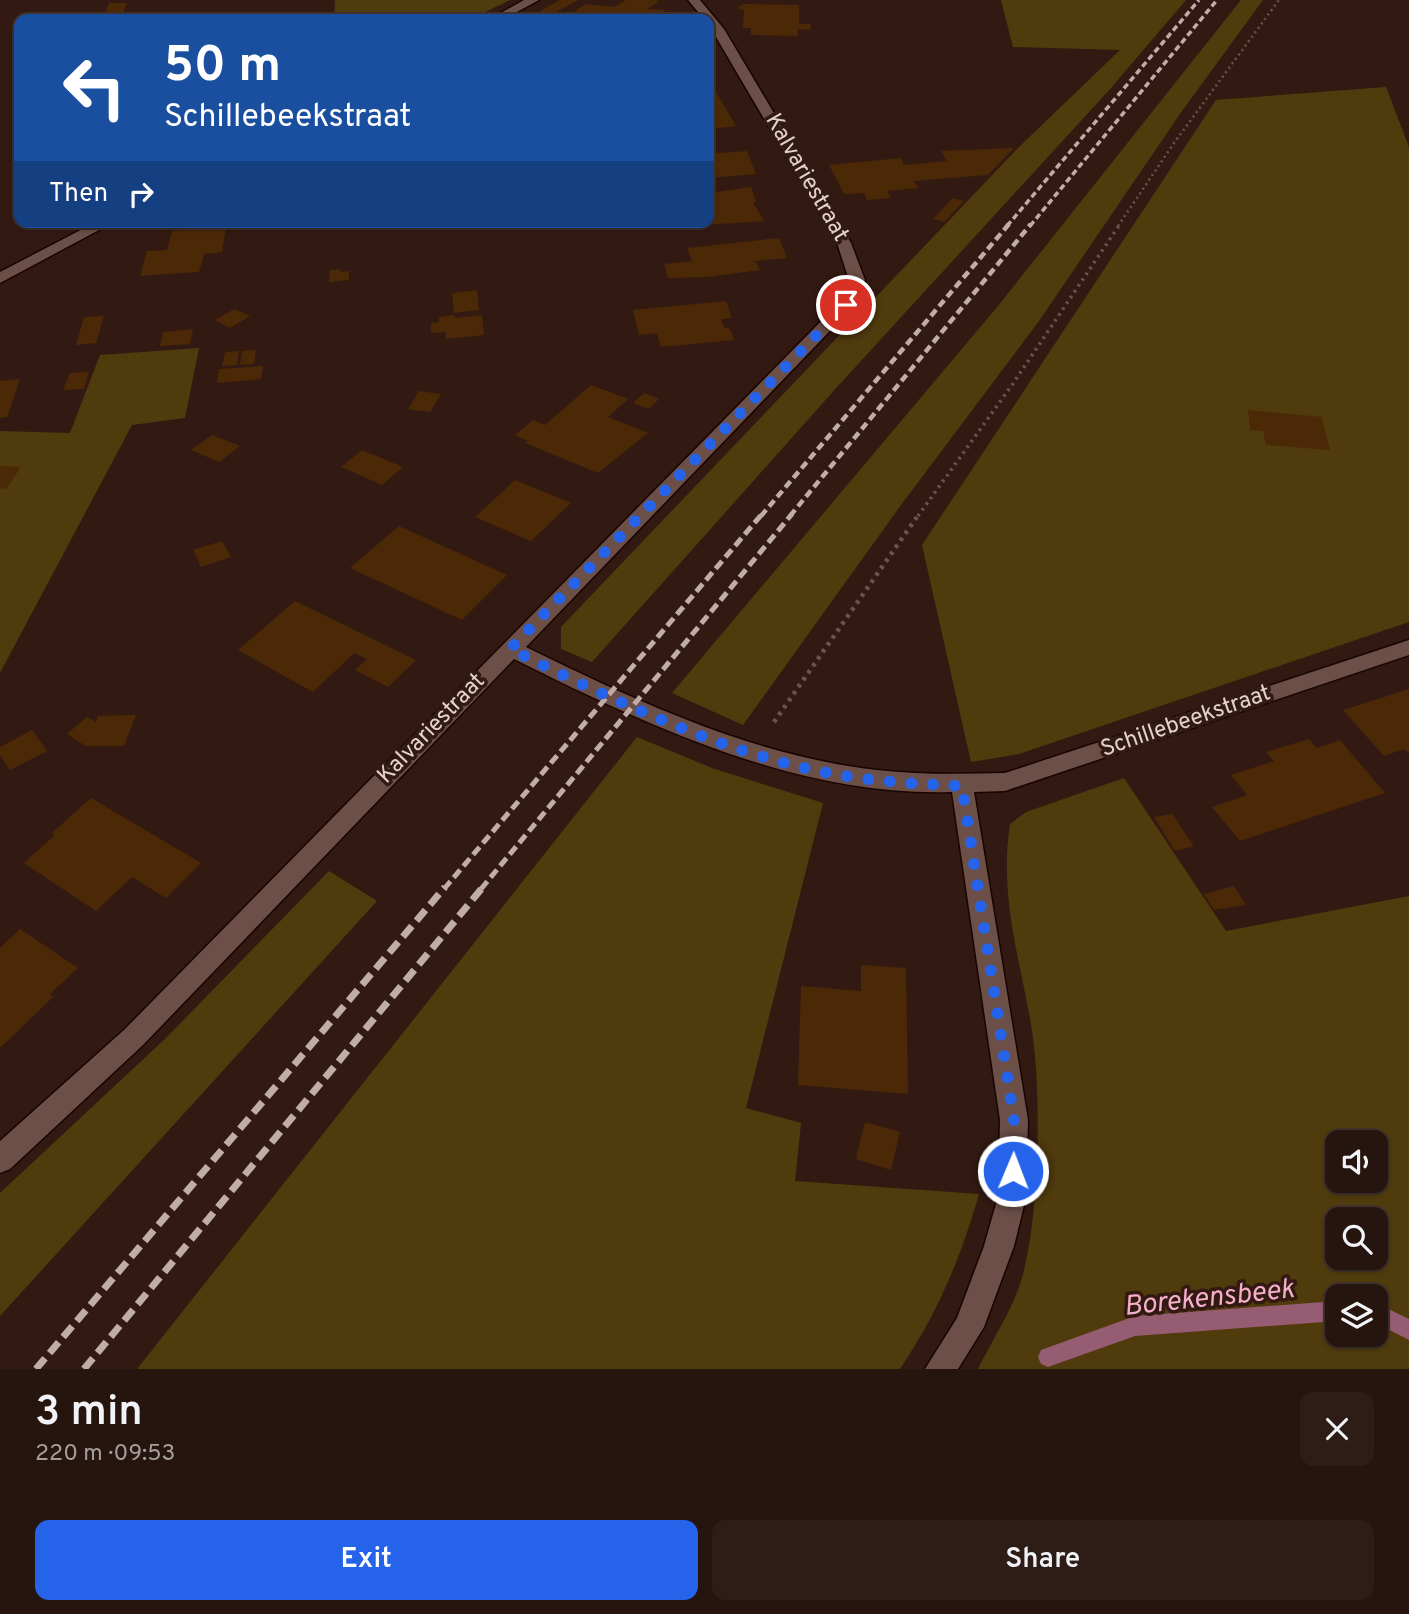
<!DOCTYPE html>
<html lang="en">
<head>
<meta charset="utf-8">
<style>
  :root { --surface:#26140e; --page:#2e1d17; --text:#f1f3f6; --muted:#a49e9e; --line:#42332e; --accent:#2563eb }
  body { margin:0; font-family:Overpass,sans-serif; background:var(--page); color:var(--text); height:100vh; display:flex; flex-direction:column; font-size:26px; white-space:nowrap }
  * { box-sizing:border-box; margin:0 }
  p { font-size:23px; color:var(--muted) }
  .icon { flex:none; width:38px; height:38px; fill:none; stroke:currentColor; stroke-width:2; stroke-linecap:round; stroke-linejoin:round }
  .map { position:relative; height:1369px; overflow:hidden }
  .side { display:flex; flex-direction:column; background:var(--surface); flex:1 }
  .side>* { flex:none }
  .hud { position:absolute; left:14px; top:14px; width:700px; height:214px; border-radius:14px; box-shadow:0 2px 5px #0004,0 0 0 2px var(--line); background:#1a4fa0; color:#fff; overflow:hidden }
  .controls { position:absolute; left:1325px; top:1130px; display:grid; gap:14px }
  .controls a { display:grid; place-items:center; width:63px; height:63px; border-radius:14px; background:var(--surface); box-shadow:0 2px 5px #0004,0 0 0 2px var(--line); font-size:35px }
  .pin { position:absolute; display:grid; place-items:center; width:60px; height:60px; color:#fff; margin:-30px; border:4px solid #fff; border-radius:50%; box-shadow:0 2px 7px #0007 }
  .me { position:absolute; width:77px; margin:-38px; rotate:1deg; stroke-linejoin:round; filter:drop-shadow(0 0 5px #0008) }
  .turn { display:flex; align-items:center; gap:24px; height:147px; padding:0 35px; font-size:32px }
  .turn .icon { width:91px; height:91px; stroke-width:2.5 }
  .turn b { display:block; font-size:49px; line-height:60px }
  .then { display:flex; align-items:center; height:66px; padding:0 35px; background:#0003; gap:14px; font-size:26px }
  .round { display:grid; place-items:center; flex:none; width:74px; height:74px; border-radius:14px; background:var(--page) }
  .overview { display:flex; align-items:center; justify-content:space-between; height:119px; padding:0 35px }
  h1 { font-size:42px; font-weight:600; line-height:52px }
  .cta { display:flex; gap:14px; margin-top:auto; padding:14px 35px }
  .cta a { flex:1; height:80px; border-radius:14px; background:var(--accent); color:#fff; font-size:28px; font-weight:600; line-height:80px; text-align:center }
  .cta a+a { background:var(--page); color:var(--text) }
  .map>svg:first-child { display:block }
  .green { fill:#503b0d; fill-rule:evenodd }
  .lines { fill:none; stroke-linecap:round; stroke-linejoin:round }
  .stream { fill:#965c72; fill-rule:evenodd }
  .building { fill:#4b2907 }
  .minor-casing { stroke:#180401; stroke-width:3 }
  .tertiary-casing { stroke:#180401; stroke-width:3 }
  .path-far2 { stroke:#6a544d; stroke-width:2.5; stroke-dasharray:2 3.5; stroke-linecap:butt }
  .path-far1 { stroke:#6a544d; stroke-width:3.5; stroke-dasharray:2.5 4.5; stroke-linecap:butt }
  .path { stroke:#6a544d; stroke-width:4.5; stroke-dasharray:3.5 5; stroke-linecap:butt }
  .minor { fill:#6c4f46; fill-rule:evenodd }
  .tertiary { fill:#6c4f46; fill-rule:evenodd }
  .rail-far3 { stroke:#c0ada7; stroke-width:3.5; stroke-dasharray:6 3.5; stroke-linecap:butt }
  .rail-far2 { stroke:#c0ada7; stroke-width:4.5; stroke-dasharray:8 4.5; stroke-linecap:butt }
  .rail-far1 { stroke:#c0ada7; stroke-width:5; stroke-dasharray:10 5; stroke-linecap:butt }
  .rail { stroke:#c0ada7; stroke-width:7; stroke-dasharray:14 7; stroke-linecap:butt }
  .route { stroke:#2563eb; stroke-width:12; stroke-dasharray:0 21.6 }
  .labels { text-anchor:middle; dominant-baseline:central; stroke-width:7; stroke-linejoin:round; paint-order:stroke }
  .street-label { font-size:23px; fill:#e3d2cc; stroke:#321a12 }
  .near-water-label { font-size:28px; font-style:italic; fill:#f3afc9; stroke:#321a12 }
</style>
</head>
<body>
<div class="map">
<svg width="1409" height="1369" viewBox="0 0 1409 1369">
  <rect width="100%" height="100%" fill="#321a12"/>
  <g class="green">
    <polygon points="335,0 510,0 471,19 334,19"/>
    <polygon points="1001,0 1186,0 1111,88 838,386 592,662 561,649 561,627 1019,147 1120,50 1013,47"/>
    <polygon points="1241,0 1263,0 1182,111 1039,321 901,505 743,725 672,693 998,306"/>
    <polygon points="1386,87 1409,147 1409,622 1019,754 971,762 922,545 1216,100"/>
    <polygon points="199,348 185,418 132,425 0,673 0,431 70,433 100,355"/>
    <path d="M637,737L712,768L823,803L746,1108L801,1123L795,1181L979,1194C960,1260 938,1312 900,1369H137Z"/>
    <path d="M1124,778L1226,931L1409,896V1369H978C992,1340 1013,1309 1022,1278C1040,1214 1042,1090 1031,1024C1019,956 999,894 1010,824L1026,812ZM1337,1143H1376V1181H1337ZM1337,1220H1376V1258H1337ZM1337,1297H1376V1335H1337Z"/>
    <polygon points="329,871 377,901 0,1316 0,1193 166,1038"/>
  </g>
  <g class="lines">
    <g class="stream">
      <polygon points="1337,1301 1337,1321 1135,1336 1048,1367 1041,1364 1038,1357 1041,1350 1135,1316"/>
      <polygon points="1376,1303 1409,1319 1409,1340 1376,1323"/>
    </g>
  </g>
  <g class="building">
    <polygon points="560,0 578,0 551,15 540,11"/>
    <polygon points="626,0 655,0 660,1 647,9 667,10 652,16 660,19 576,17 582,13 574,11 586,4 614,7"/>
    <polygon points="109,3 127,3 122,16 104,17"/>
    <polygon points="744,4 799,5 799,24 811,24 810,30 798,29 798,36 751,35 751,28 743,28 744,10 737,8"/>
    <polygon points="709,80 736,126 709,129"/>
    <polygon points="1014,148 988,175 914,181 918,188 887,191 891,198 867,200 864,193 844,194 829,165 901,158 904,165 947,161 941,151"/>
    <polygon points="747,151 756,174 709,178 709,154"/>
    <polygon points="751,187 756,202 753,202 764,221 705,225 704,222 709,222 709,193"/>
    <polygon points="953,198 964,201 944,222 933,219"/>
    <polygon points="226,227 222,252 204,254 199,272 140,276 147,251 167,250 172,231"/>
    <polygon points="779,238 787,258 755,261 760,270 707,277 668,278 664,264 692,261 687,248"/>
    <polygon points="341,269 340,272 349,271 349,280 329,282 330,270"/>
    <polygon points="477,290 479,310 454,313 452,293"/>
    <polygon points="726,301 732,318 721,319 724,327 730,329 734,340 661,347 657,333 639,335 633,310"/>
    <polygon points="234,309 250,316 230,328 215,320"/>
    <polygon points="455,315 455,318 482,315 484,335 446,339 446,332 431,333 431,323 439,322 439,317"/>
    <polygon points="104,316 96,343 76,345 84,317"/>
    <polygon points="193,329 190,344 160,346 163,332"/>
    <polygon points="256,350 254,364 240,365 242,351"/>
    <polygon points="239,351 237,365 222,366 225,352"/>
    <polygon points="263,366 261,379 217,383 219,369"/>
    <polygon points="89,372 84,389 63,390 70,373"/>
    <polygon points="20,379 7,417 0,418 0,381"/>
    <polygon points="591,385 628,399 608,417 648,433 598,473 525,443 528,441 515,435 533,420 545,425"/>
    <polygon points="419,391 441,394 430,412 408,409"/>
    <polygon points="644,393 659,399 649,409 633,403"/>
    <polygon points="1248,410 1322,417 1330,450 1266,445 1263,431 1250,430"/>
    <polygon points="212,435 240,446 219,462 191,450"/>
    <polygon points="362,450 403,467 382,485 341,467"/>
    <polygon points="0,466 21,467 6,489 0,488"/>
    <polygon points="515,480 571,503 531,541 475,517"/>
    <polygon points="399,526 507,575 462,620 350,568"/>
    <polygon points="222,541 231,557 201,567 193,550"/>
    <polygon points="295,601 416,660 388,687 355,670 367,659 354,653 313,692 238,650"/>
    <polygon points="1409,689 1409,753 1404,749 1384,756 1343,710"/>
    <polygon points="136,715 124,746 86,746 67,734 87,717 96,722 98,716"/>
    <polygon points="32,730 47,751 10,770 0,755 0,747"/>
    <polygon points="1309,739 1317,748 1340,740 1385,793 1240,841 1212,807 1247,795 1231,775 1274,761 1266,752"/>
    <polygon points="91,798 201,863 166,898 132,877 96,911 24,863 55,835 52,833"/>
    <polygon points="1173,814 1180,826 1194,846 1175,851 1154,817"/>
    <polygon points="1234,886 1246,905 1214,910 1204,894"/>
    <polygon points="20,929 78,968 50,994 53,997 0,1048 0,948"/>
    <polygon points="861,965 906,968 908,1094 798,1085 801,986 861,991"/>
    <polygon points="865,1122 900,1132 891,1170 856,1159"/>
  </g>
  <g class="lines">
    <defs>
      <path id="minor" d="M688,0H700L724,29L851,243L865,280L852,308L526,647C636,701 753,756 877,770C920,775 962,774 1005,773L1409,640V655L1005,791L974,792L1028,1120L1026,1197L1014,1246L984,1327L958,1369H925L957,1318L984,1246L998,1197L1000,1120L952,792C799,797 648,726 514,659L143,1045L10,1169L0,1173V1141L125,1029L839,303L849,280L837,243L709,25V19H704Z"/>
      <g id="tertiary">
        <polygon points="524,0 539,0 504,19 490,19"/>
        <polygon points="96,222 114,222 0,283 0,272"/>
      </g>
    </defs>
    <use href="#minor" class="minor-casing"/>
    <use href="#tertiary" class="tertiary-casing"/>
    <polyline class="path-far2" points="1118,226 1174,143 1279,0"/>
    <polyline class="path-far1" points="918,516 1012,385 1120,224"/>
    <polyline class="path" points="774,722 919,514"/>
    <use href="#minor" class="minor"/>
    <use href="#tertiary" class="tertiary"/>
    <g class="rail-far3">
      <polyline points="1007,226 1199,0"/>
      <polyline points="1030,226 1217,0"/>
    </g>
    <g class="rail-far2">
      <polyline points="761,516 1009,224"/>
      <polyline points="790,516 1031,224"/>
    </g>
    <g class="rail-far1">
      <polyline points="444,889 762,514"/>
      <polyline points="481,889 792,514"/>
    </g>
    <g class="rail">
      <polyline points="36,1369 445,887"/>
      <polyline points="84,1369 483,887"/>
    </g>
  </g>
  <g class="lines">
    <path class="route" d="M846,305L510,649C611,699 727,756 839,775C879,782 921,784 962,786L1014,1120L1013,1171"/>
  </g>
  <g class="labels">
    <g class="street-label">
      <text transform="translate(806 178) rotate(60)">Kalvariestraat</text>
      <text transform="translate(1186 722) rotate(-19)">Schillebeekstraat</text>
      <text transform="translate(432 729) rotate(-46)">Kalvariestraat</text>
    </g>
    <g class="near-water-label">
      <text transform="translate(1209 1299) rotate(-6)">Borekensbeek</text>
    </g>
  </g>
</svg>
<div class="controls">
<a><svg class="icon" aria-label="sound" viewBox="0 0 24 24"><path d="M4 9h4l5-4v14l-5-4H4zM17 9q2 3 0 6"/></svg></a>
<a><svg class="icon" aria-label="search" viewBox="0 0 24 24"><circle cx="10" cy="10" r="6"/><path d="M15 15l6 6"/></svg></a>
<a><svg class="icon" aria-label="layers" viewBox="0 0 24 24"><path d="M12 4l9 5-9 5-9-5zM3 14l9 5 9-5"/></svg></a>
</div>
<div class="pin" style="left:846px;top:305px;background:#d93025"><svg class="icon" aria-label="arrive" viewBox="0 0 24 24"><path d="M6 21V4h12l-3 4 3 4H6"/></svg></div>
<svg class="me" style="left:1013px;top:1171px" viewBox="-20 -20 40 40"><circle r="17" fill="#2563eb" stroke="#fff" stroke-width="3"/><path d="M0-11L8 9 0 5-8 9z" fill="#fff"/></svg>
<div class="hud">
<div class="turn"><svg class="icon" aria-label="left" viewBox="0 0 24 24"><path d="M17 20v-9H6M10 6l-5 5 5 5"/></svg><div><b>50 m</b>Schillebeekstraat</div></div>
<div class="then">Then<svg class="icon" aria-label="right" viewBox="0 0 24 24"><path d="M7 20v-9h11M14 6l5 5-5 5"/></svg></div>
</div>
</div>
<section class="side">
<div class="overview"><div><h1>3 min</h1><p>220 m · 09:53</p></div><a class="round"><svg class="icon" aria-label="close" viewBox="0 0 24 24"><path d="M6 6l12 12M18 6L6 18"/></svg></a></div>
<div class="cta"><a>Exit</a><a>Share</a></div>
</section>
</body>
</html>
